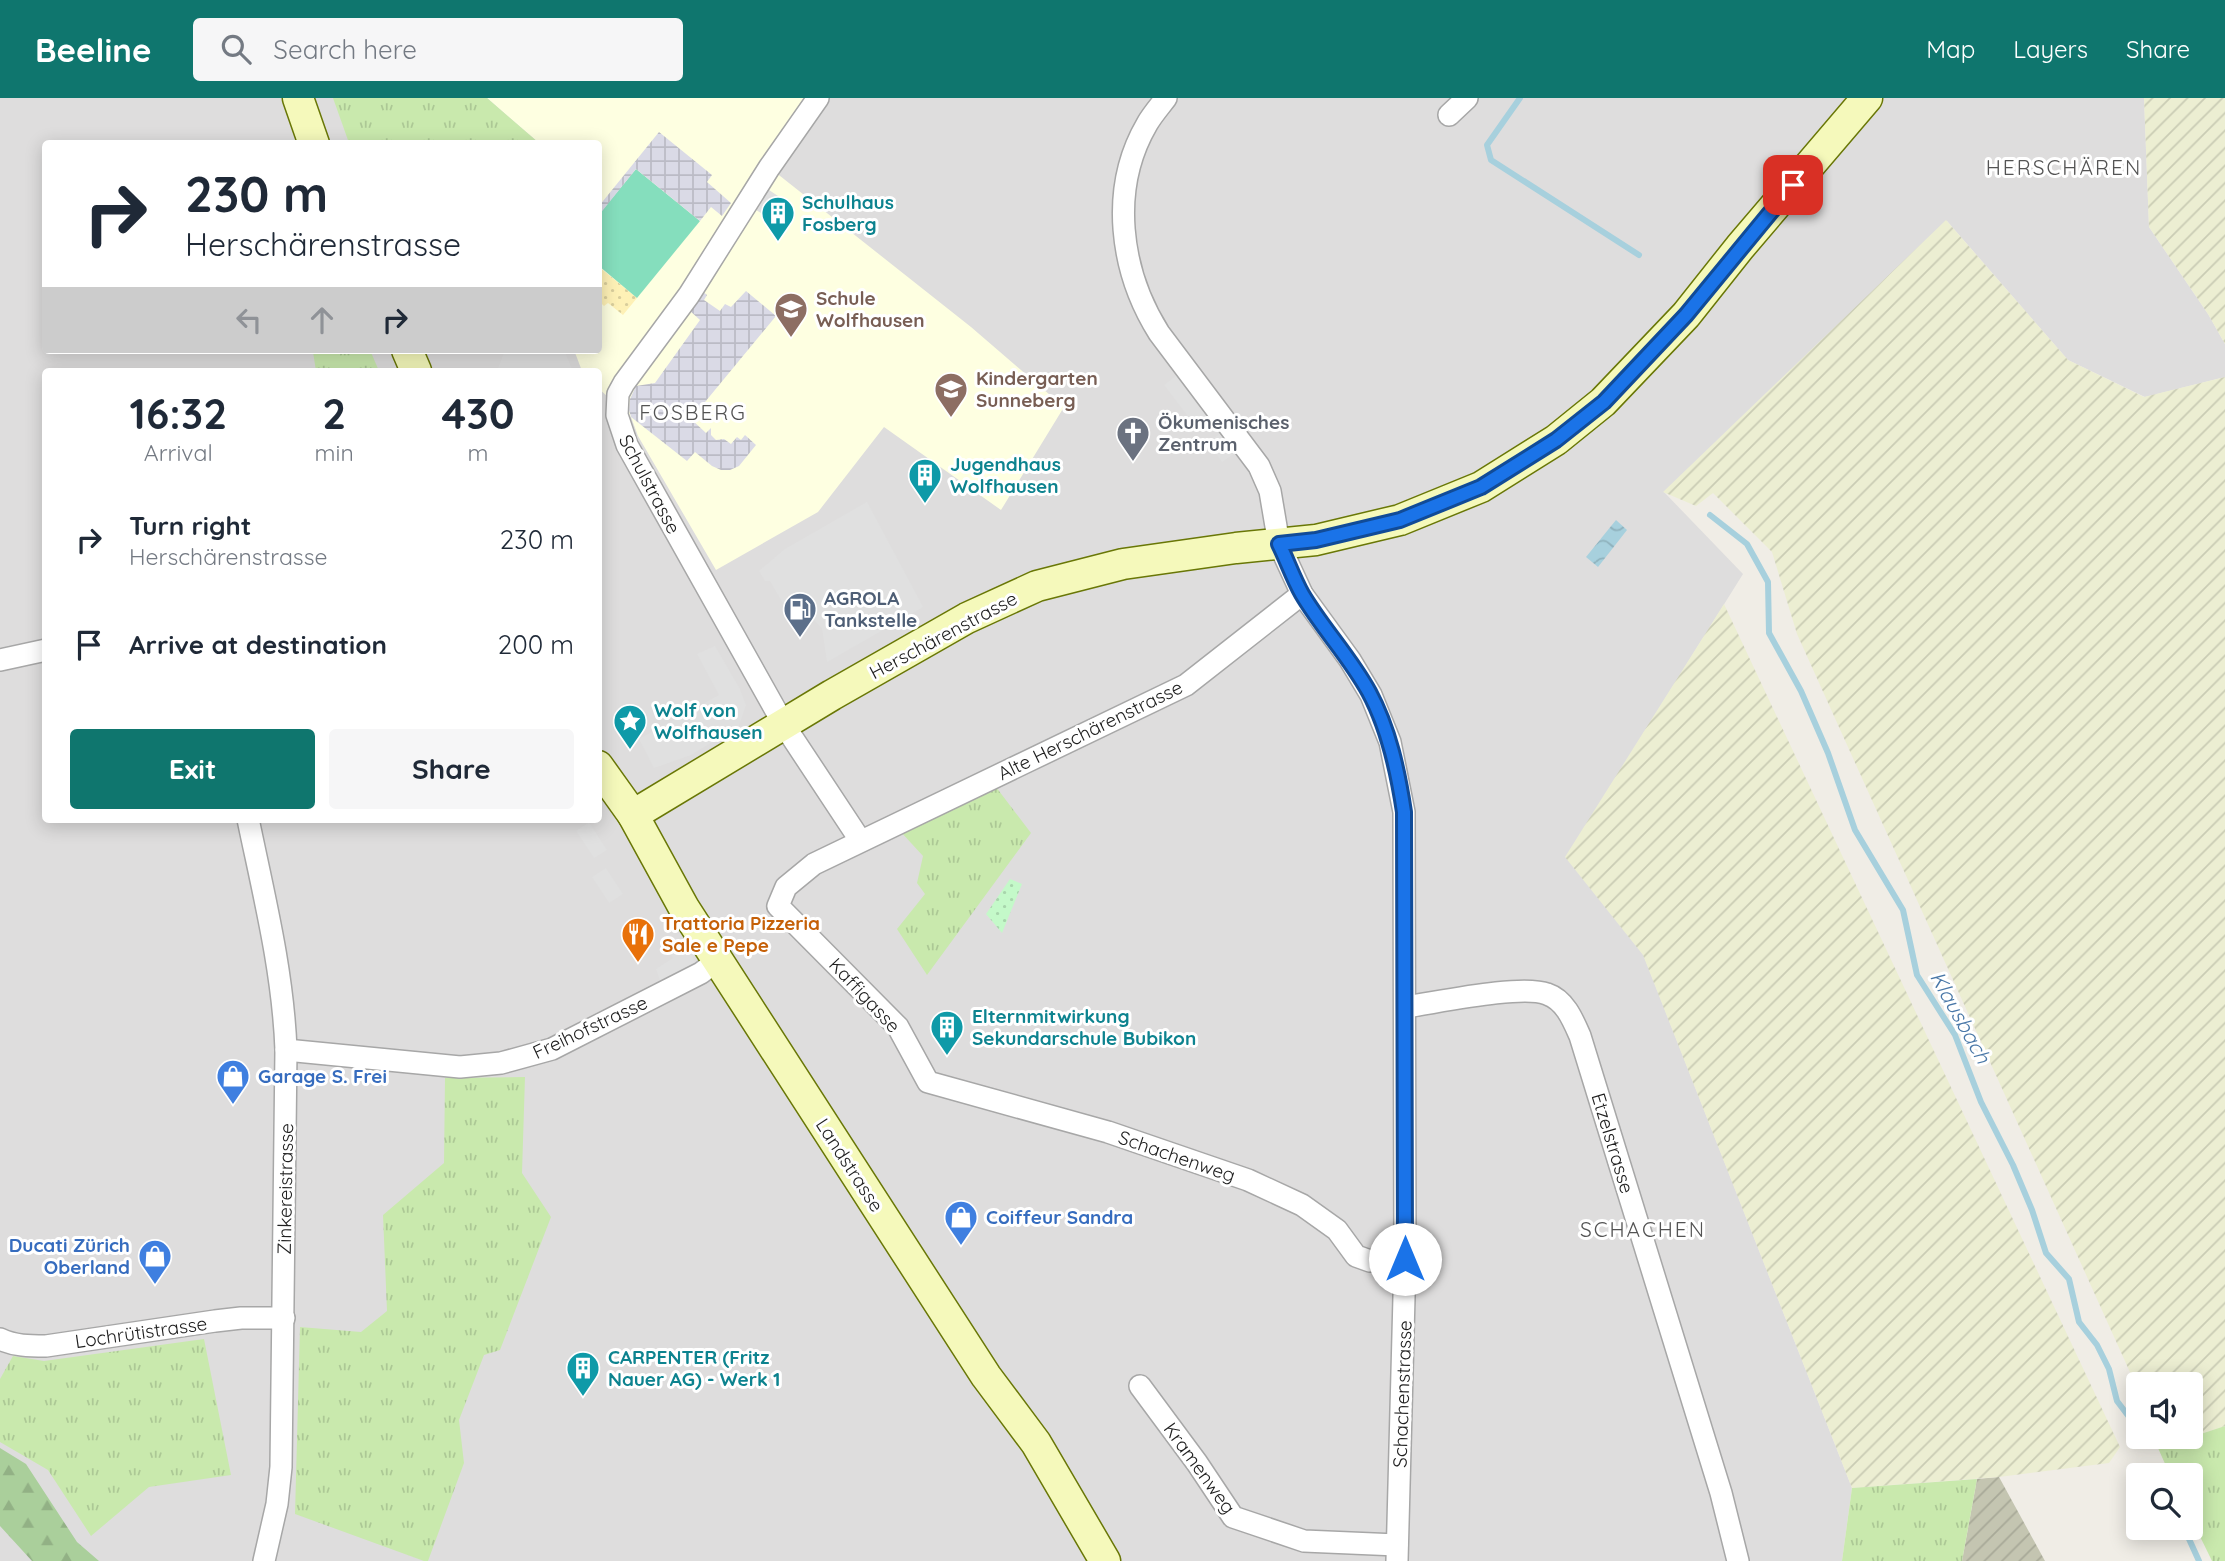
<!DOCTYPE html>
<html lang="en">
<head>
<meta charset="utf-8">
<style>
  :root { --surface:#fff; --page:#f6f6f7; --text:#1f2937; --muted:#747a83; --accent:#0f766e }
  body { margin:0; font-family:Quicksand,sans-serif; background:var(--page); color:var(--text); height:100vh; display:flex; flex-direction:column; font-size:26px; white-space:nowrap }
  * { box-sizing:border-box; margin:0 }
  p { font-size:23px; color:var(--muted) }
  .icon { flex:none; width:38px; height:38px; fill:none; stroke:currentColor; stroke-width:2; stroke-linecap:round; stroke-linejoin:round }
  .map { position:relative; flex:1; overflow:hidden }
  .details { position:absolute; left:42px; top:270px; width:560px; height:455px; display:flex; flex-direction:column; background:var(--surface); border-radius:7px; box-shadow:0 4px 18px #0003 }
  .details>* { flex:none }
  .guide { position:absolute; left:42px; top:42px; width:560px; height:214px; border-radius:7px; box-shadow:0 4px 18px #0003; background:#fff; color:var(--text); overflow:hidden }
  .controls { position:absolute; left:2126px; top:1274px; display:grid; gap:14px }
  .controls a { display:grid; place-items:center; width:77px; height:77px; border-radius:7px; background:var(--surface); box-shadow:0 4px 18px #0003; font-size:35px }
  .pin { position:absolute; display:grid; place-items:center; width:60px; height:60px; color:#fff; margin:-30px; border-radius:14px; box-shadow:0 4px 10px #0006 }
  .me { position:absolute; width:77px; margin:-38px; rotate:0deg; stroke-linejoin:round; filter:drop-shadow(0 0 5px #0008) }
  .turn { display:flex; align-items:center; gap:24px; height:147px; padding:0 28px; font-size:32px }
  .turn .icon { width:91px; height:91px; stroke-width:2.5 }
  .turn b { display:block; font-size:49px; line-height:60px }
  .lanes { display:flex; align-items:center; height:66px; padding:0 28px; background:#0003; justify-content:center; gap:35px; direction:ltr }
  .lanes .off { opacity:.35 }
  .eta { display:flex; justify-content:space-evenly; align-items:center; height:119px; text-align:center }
  .eta b { font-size:42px; font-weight:700; line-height:49px }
  .action { display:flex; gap:14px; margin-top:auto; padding:14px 28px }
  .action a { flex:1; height:80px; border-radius:7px; background:var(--accent); color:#fff; font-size:28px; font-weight:700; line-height:80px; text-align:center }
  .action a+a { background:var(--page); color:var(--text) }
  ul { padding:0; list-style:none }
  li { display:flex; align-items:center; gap:21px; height:105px; padding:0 28px }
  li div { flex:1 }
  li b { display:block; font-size:26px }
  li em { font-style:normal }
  header { display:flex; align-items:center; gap:42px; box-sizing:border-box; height:98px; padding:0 35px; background:var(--accent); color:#fff }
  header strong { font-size:33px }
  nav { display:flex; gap:38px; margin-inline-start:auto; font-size:24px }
  .search { width:490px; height:63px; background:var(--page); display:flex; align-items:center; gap:18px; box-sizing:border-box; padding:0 24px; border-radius:7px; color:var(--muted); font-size:26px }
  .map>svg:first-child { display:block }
  .residential { fill:#dedddd; fill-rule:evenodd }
  .education { fill:#feffe1 }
  .construction { fill:url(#construction-furrows) }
  .farmland { fill:url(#farmland-furrows) }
  .grass { fill:url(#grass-tufts) }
  .forest { fill:url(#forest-firs) }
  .sand { fill:url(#sand-dots) }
  .park { fill:url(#park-dots) }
  .pitch { fill:#85debd }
  .parking { fill:#e0e0e0 }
  .plaza { fill:url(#plaza-grid) }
  .water { fill:url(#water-waves) }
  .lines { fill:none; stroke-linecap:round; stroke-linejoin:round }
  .stream { stroke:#a7d0dd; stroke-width:6 }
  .street-casing { stroke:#a7a7a7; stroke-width:24 }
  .secondary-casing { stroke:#697706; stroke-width:33 }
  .street { stroke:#fff; stroke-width:21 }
  .secondary { stroke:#f5f9bb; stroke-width:30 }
  .route-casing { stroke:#114b97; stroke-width:18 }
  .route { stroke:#1a73e8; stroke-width:12 }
  .labels { text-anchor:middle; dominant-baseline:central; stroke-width:6; stroke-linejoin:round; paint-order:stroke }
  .culture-label { font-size:19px; font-weight:bold; fill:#0d838f; stroke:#fff; text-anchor:start }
  .education-label { font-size:19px; font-weight:bold; fill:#785e54; stroke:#fff; text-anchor:start }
  .worship-label { font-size:19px; font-weight:bold; fill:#5b616d; stroke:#fff; text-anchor:start }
  .street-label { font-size:19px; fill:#202020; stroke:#fff }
  .service-label { font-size:19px; font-weight:bold; fill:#4e5e75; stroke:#fff; text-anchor:start }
  .food-label { font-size:19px; font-weight:bold; fill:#c56008; stroke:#fff; text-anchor:start }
  .shop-label { font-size:19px; font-weight:bold; fill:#366cbe; stroke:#fff; text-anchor:start }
  .neighbourhood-label { font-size:21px; letter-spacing:2px; fill:#535353; stroke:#fff }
  .water-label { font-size:21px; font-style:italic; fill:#4977a7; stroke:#fff }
</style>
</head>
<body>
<header>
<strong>Beeline</strong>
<div class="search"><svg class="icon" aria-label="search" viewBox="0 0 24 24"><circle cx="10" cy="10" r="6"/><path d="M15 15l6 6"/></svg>Search here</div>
<nav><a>Map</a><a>Layers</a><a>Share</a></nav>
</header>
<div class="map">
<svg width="2225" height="1463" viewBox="0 0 2225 1463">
  <defs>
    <pattern id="construction-furrows" width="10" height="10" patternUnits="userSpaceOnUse" patternTransform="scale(1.75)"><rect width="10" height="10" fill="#c4c5b1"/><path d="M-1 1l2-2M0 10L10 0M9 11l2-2" fill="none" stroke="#a8a998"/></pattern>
    <pattern id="farmland-furrows" width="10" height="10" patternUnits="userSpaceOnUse" patternTransform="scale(1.75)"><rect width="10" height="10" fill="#eceed2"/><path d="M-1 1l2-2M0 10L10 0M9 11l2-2" fill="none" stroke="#caccb4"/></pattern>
    <pattern id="grass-tufts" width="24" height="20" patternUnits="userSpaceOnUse" patternTransform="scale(1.75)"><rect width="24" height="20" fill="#c9e9ad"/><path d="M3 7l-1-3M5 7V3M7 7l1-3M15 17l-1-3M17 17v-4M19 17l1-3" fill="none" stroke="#acc895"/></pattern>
    <pattern id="forest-firs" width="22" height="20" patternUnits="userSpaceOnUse" patternTransform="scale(1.75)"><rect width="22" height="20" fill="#aacf9b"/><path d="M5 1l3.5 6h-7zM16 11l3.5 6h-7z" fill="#92b185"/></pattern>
    <pattern id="sand-dots" width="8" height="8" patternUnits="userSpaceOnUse" patternTransform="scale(1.75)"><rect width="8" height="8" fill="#fef1b6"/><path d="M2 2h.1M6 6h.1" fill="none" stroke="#d9ce9c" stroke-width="1.8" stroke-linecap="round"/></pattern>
    <pattern id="park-dots" width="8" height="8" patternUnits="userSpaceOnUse" patternTransform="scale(1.75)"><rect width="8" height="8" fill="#c4f9c9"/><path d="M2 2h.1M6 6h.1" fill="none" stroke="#a8d5ac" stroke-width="1.8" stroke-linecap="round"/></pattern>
    <pattern id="plaza-grid" width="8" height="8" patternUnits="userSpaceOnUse" patternTransform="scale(1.75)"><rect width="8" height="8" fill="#dadae6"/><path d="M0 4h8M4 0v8" fill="none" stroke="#bbbbc5"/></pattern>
    <pattern id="water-waves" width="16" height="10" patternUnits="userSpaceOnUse" patternTransform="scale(1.75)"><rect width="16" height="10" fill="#a7d0dd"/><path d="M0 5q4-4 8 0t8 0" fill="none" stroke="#8fb2bd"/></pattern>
  </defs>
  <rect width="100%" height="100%" fill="#f0ede6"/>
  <path class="residential" d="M0,0H2144L2149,129L2208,216L2225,246V279L2145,299L2068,262L1947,123L1664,394L1743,476L1566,759L1643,856L1852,1390L1842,1463H0ZM46,46H598V252H46ZM46,273H598V721H46Z"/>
  <polygon class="education" points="487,0 818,0 770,70 971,229 1064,309 1001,412 884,329 818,414 716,472 638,338 631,319 599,291 598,273 582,273 574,252 598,252 598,46 539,45"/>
  <polygon class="construction" points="1999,1379 2045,1463 1962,1463 1977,1381"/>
  <g class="farmland">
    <polygon points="2144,0 2225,0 2225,246 2208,216 2149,129"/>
    <polygon points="1946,122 2068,262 2144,299 2225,279 2225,1328 2164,1348 2160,1339 2191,1339 2191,1286 2138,1286 2138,1292 1797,536 1772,454 1713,395 1696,408 1663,394"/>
    <polygon points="1724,506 2120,1349 2109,1365 1999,1379 1852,1390 1643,857 1565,759"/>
  </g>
  <g class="grass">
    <polygon points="333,0 487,0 539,45 349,45"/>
    <polygon points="317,252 370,252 379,273 316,273 313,254"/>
    <polygon points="996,689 1031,735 927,877 897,831 925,796 917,785 923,758 900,733"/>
    <polygon points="525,979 522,1075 551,1119 500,1252 484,1257 459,1322 464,1365 428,1463 424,1463 295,1416 300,1229 361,1234 387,1213 383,1117 444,1065 445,980"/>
    <polygon points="204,1241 231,1377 149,1389 91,1438 48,1372 0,1344 0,1281 13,1258 44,1263"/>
    <polygon points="2225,1328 2225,1463 2212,1463 2191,1420 2191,1377 2170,1377 2158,1350"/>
    <polygon points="1977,1381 1962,1463 1842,1463 1852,1390"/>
  </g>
  <polygon class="forest" points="0,1350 26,1366 77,1444 99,1463 32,1463 0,1428"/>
  <polygon class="sand" points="598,168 637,200 623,217 608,205 604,208 599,203"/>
  <polygon class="park" points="1010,781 1022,786 1002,835 986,816"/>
  <polygon class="pitch" points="636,71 700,123 637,200 599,168 598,117"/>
  <g class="parking">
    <polygon points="766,90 781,100 767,119 753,110"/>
    <polygon points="505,252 564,252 573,273 497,273"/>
    <polygon points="1177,277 1212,323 1199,333 1164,287"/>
    <polygon points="1221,335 1235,355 1222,364 1208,344"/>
    <polygon points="867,404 923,509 827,564 822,530 813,521 794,524 770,483 765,483 759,473 785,451"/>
    <polygon points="715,548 740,591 746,607 739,628 691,657 654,670 639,641 719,597 697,556"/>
    <polygon points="589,724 607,752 594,760 576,733"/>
    <polygon points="606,770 623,796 609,805 592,779"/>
    <polygon points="685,839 695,865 661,886 656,871 673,860 668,851"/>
  </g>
  <g class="plaza">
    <polygon points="659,34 712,77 707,84 731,105 722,118 711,109 700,123 636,71 599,117 599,108"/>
    <polygon points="702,193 707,197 704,202 720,213 725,206 731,209 746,193 776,218 691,321 706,335 711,330 711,337 716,342 724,341 731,346 737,339 741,342 745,337 756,347 739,368 730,372 721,372 712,368 695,354 687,363 631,319 629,312 630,301 636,288 655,285 700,222 689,212"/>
  </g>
  <polygon class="water" points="1616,422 1627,432 1598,469 1586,459"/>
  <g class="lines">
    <g class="stream">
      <polyline points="1520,0 1487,47 1491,62 1639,157"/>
      <polyline points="1710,417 1747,446 1768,484 1769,535 1801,593 1828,655 1855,732 1903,812 1917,877 1955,937 1981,1004 2013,1067 2032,1112 2046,1155 2069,1181 2079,1224 2097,1247 2109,1271 2117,1303 2136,1328"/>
      <polyline points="2184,1430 2199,1463"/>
    </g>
    <defs>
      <g id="street">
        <polyline points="818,0 769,70 689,197 624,285 618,296 617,317 627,347 784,627 860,742"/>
        <path d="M1166,0C1160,8 1152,17 1147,26C1109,91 1120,173 1159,235L1259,368L1270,393L1279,446L1302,496L1350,562L1371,597L1390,644L1404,714L1405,1161L1397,1463"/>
        <polyline points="1449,17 1467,0"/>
        <polyline points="1302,496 1186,587 814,766 786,789 778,808 898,929 928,984 1108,1034 1248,1082 1302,1107 1337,1132 1356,1158 1370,1163 1405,1161"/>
        <polyline points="0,562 46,552"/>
        <path d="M248,721C264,798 283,873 286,952L281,1369L277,1406L264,1463"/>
        <path d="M1405,909C1435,905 1521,886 1547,896C1565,902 1573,922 1580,938L1721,1395L1738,1463"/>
        <polyline points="286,952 460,969 501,965 552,951 701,875 718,862"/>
        <path d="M0,1241C14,1248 30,1248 46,1248L215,1223L241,1220H284"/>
        <polyline points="1140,1288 1197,1365 1233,1419 1304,1443 1397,1447"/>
      </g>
      <g id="secondary">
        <polyline points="298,0 314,46"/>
        <polyline points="407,252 416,273"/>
        <polyline points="598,668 633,717 684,810 986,1278 1036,1345 1105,1463"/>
        <polyline points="633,717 832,597 967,520 1037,488 1123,466 1236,450 1316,442 1400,422 1481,389 1556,342 1603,304 1686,217 1740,149 1867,0"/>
      </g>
    </defs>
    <use href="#street" class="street-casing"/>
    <use href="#secondary" class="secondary-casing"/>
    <use href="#street" class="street"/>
    <use href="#secondary" class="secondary"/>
  </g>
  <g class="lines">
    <defs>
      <path id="route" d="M1405,1161L1404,714C1398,674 1389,631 1369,594C1350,559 1322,530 1302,496C1293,480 1287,462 1279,446L1316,442L1400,422L1481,389L1556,342L1604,304L1686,217L1793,87"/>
    </defs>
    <use href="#route" class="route-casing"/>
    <use href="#route" class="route"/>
  </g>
  <defs>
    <symbol id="building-pin" viewBox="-11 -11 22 30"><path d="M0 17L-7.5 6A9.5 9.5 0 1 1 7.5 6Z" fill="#0f9aa8" stroke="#fff"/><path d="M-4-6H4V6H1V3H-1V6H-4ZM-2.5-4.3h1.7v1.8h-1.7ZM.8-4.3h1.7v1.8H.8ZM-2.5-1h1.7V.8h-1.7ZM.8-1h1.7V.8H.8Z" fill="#fff"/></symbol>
    <symbol id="school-pin" viewBox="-11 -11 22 30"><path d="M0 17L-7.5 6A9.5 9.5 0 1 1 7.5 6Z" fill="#8d6e63" stroke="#fff"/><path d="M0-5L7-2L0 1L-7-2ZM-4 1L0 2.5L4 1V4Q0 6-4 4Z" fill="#fff"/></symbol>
    <symbol id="church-pin" viewBox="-11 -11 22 30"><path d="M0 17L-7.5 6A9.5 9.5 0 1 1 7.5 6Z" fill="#6b7280" stroke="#fff"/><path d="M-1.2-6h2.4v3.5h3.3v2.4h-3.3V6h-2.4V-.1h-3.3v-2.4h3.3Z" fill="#fff"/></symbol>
    <symbol id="fuel-pin" viewBox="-11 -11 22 30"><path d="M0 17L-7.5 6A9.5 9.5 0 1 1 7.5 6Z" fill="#5c6f8a" stroke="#fff"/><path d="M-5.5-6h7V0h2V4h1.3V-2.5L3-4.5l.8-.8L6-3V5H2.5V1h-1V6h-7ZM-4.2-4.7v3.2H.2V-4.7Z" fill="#fff"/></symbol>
    <symbol id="sight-pin" viewBox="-11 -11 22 30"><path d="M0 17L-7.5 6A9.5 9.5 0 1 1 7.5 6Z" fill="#0f9aa8" stroke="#fff"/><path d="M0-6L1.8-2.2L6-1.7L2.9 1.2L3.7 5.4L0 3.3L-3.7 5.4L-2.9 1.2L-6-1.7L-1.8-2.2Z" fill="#fff"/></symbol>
    <symbol id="restaurant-pin" viewBox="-11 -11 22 30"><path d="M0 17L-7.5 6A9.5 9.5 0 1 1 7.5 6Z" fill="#e8710a" stroke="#fff"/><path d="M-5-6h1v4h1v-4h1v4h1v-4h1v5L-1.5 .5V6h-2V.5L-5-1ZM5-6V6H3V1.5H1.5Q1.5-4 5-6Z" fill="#fff"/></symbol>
    <symbol id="shop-pin" viewBox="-11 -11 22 30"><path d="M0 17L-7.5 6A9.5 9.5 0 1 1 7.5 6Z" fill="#3f7fe0" stroke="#fff"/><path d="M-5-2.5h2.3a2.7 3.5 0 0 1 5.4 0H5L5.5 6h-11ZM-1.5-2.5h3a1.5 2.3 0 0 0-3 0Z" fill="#fff"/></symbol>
  </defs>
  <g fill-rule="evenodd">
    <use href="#building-pin" x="759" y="96" width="38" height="52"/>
    <use href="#school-pin" x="772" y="192" width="38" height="52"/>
    <use href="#school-pin" x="932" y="272" width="38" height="52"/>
    <use href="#church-pin" x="1114" y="316" width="38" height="52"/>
    <use href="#building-pin" x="906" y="358" width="38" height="52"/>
    <use href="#fuel-pin" x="781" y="492" width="38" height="52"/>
    <use href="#sight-pin" x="611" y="604" width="38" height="52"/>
    <use href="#restaurant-pin" x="619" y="817" width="38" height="52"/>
    <use href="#building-pin" x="928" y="910" width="38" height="52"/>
    <use href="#shop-pin" x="214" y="959" width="38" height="52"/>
    <use href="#shop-pin" x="942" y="1100" width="38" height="52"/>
    <use href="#shop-pin" x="136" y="1139" width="38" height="52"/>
    <use href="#building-pin" x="564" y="1251" width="38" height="52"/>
  </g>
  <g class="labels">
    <g class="culture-label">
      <text x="802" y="104">Schulhaus<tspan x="802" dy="22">Fosberg</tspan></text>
      <text x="950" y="366">Jugendhaus<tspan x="950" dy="22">Wolfhausen</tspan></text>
      <text x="654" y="612">Wolf von<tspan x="654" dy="22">Wolfhausen</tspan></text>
      <text x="972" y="918">Elternmitwirkung<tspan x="972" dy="22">Sekundarschule Bubikon</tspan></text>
      <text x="608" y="1259">CARPENTER (Fritz<tspan x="608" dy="22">Nauer AG) - Werk 1</tspan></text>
    </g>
    <g class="education-label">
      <text x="816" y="200">Schule<tspan x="816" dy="22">Wolfhausen</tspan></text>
      <text x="976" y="280">Kindergarten<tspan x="976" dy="22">Sunneberg</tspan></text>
    </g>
    <g class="worship-label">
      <text x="1158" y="324">Ökumenisches<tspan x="1158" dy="22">Zentrum</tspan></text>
    </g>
    <g class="street-label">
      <text transform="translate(650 386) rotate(62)">Schulstrasse</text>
      <text transform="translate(943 537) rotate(-28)">Herschärenstrasse</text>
      <text transform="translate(1090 632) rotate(-26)">Alte Herschärenstrasse</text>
      <text transform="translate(865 897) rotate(47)">Kaffigasse</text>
      <text transform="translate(590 929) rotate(-25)">Freihofstrasse</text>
      <text transform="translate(1613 1045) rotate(73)">Etzelstrasse</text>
      <text transform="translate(1177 1058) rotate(19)">Schachenweg</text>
      <text transform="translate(850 1067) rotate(57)">Landstrasse</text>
      <text transform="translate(285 1091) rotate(-89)">Zinkereistrasse</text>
      <text transform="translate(141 1234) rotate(-8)">Lochrütistrasse</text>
      <text transform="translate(1402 1296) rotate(-88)">Schachenstrasse</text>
      <text transform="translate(1200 1370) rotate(54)">Kramenweg</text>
    </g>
    <g class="service-label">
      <text x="824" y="500">AGROLA<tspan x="824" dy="22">Tankstelle</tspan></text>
    </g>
    <g class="food-label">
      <text x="662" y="825">Trattoria Pizzeria<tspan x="662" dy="22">Sale e Pepe</tspan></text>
    </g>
    <g class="shop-label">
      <text x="258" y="978">Garage S. Frei</text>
      <text x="986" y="1119">Coiffeur Sandra</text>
      <text x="130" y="1147" text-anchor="end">Ducati Zürich<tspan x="130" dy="22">Oberland</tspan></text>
    </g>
    <g class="neighbourhood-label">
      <text x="2064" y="69">HERSCHÄREN</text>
      <text x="693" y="314">FOSBERG</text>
      <text x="1643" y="1131">SCHACHEN</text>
    </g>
    <g class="water-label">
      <text transform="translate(1961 919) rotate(61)">Klausbach</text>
    </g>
  </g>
</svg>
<div class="controls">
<a><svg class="icon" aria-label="sound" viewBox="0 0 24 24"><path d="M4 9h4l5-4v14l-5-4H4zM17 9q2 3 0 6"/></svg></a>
<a><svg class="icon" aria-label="search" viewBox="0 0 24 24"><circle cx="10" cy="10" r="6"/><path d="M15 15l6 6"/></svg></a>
</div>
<div class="pin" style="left:1793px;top:87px;background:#d93025"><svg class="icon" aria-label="arrive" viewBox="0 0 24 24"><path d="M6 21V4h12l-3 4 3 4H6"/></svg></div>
<svg class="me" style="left:1405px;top:1161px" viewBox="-20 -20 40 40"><circle r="19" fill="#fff"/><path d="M0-13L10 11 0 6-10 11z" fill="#1a73e8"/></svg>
<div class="guide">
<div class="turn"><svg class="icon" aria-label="right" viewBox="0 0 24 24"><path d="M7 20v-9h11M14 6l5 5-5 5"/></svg><div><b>230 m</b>Herschärenstrasse</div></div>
<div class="lanes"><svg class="icon off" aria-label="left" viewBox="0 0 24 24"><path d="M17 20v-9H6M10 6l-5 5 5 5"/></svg><svg class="icon off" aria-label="ahead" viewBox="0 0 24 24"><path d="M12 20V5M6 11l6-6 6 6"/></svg><svg class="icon" aria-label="right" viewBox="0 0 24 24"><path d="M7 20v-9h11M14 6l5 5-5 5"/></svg></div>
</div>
<section class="details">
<div class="eta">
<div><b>16:32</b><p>Arrival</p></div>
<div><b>2</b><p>min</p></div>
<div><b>430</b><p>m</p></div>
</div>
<ul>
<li><svg class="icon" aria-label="right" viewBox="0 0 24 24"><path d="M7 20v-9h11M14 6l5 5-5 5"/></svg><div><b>Turn right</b><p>Herschärenstrasse</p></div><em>230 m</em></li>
<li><svg class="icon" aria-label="arrive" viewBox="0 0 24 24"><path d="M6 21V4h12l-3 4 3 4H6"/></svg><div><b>Arrive at destination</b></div><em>200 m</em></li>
</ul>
<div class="action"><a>Exit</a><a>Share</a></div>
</section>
</div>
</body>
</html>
